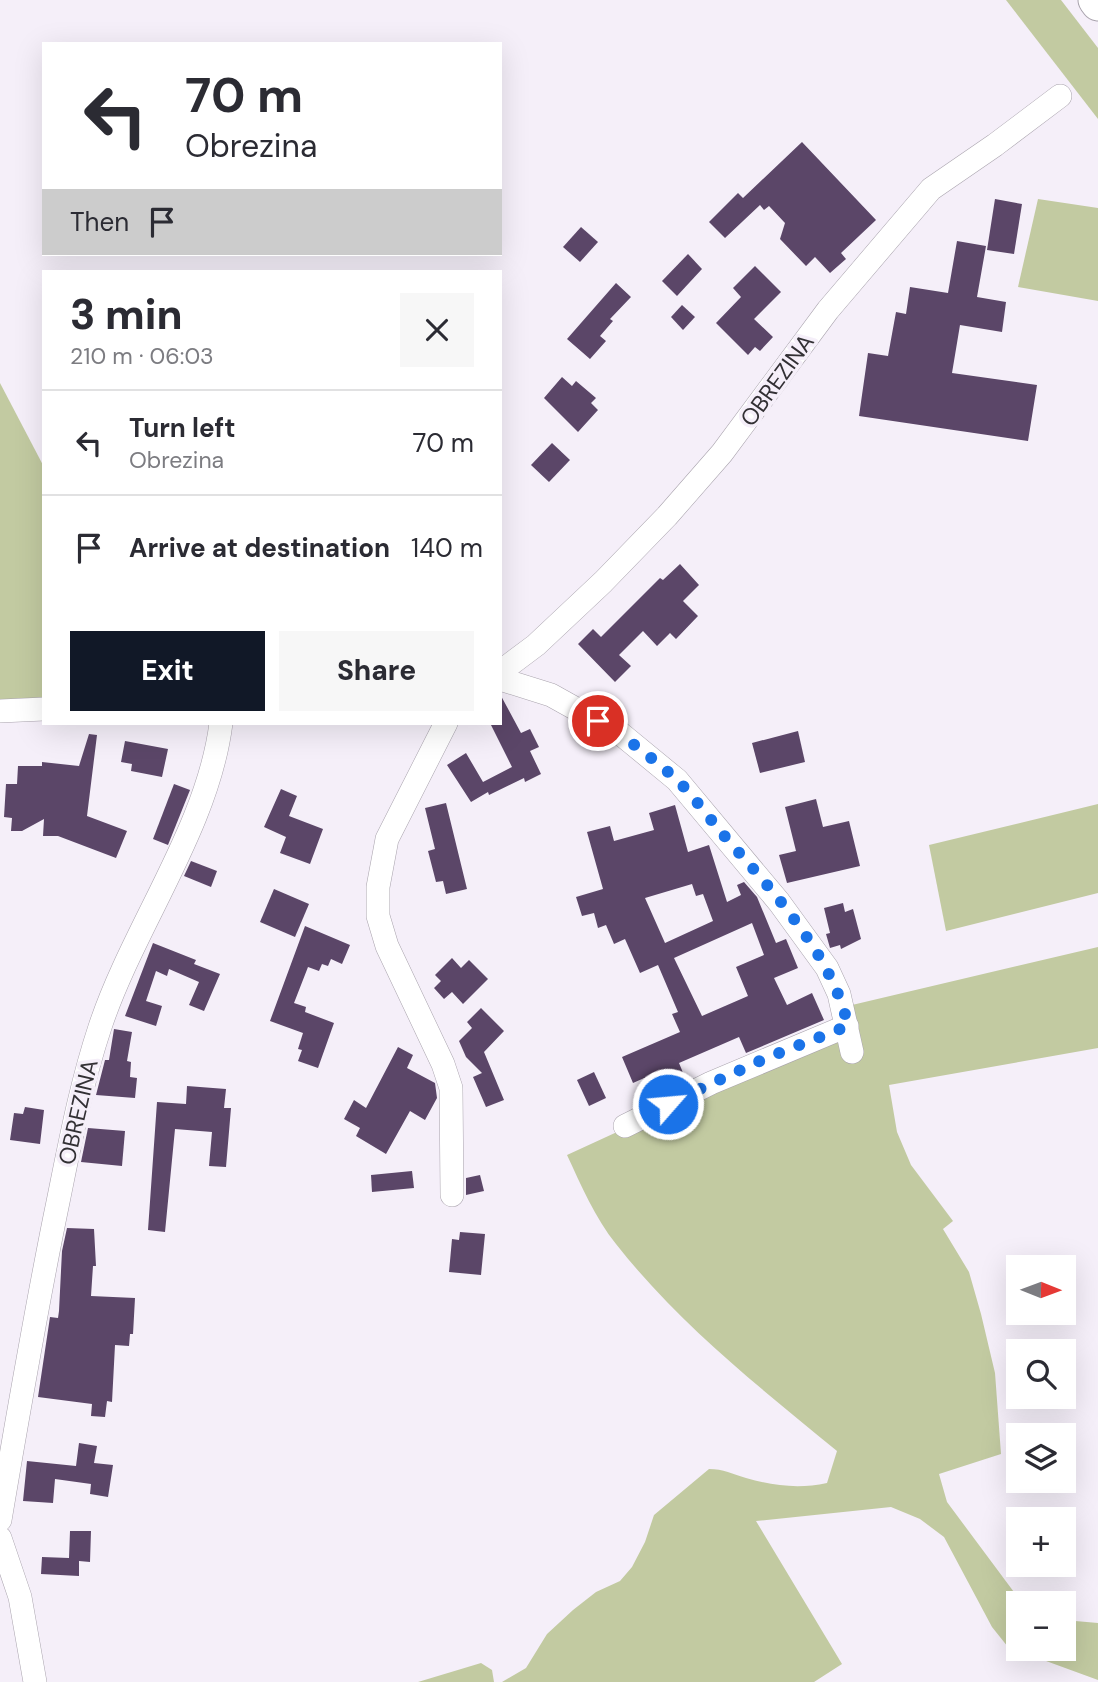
<!DOCTYPE html>
<html lang="en">
<head>
<meta charset="utf-8">
<style>
  :root { --surface:#fff; --page:#f7f7f7; --text:#2b2b33; --muted:#7c7c81; --line:#e1e1e2; --accent:#111827 }
  body { margin:0; font-family:"DM Sans",sans-serif; background:var(--page); color:var(--text); height:100vh; display:flex; flex-direction:column; font-size:26px; white-space:nowrap }
  * { box-sizing:border-box; margin:0 }
  p { font-size:23px; color:var(--muted) }
  .icon { flex:none; width:38px; height:38px; fill:none; stroke:currentColor; stroke-width:2; stroke-linecap:round; stroke-linejoin:round }
  .map { position:relative; flex:1; overflow:hidden }
  .details { position:absolute; left:42px; top:270px; width:460px; height:455px; display:flex; flex-direction:column; background:var(--surface); border-radius:0px; box-shadow:0 7px 28px #0002 }
  .details>* { flex:none }
  .hud { position:absolute; left:42px; top:42px; width:460px; height:214px; border-radius:0px; box-shadow:0 7px 28px #0002; background:#fff; color:var(--text); overflow:hidden }
  .needle { width:46px; rotate:91deg }
  .buttons { position:absolute; left:1006px; top:1255px; display:grid; gap:14px }
  .buttons a { display:grid; place-items:center; width:70px; height:70px; border-radius:0px; background:var(--surface); box-shadow:0 7px 28px #0002; font-size:35px }
  .pin { position:absolute; display:grid; place-items:center; width:60px; height:60px; color:#fff; margin:-30px; border:4px solid #fff; border-radius:50%; box-shadow:0 2px 7px #0007 }
  .me { position:absolute; width:77px; margin:-38px; rotate:63deg; stroke-linejoin:round; filter:drop-shadow(0 0 5px #0008) }
  .turn { display:flex; align-items:center; gap:24px; height:147px; padding:0 28px; font-size:32px }
  .turn .icon { width:91px; height:91px; stroke-width:2.5 }
  .turn b { display:block; font-size:49px; line-height:60px }
  .then { display:flex; align-items:center; height:66px; padding:0 28px; background:#0003; gap:14px; font-size:26px }
  .round { display:grid; place-items:center; flex:none; width:74px; height:74px; border-radius:0px; background:var(--page) }
  .summary { display:flex; align-items:center; justify-content:space-between; height:119px; padding:0 28px }
  h1 { font-size:42px; font-weight:800; line-height:52px }
  .primary-button { display:flex; gap:14px; margin-top:auto; padding:14px 28px }
  .primary-button a { flex:1; height:80px; border-radius:0px; background:var(--accent); color:#fff; font-size:28px; font-weight:800; line-height:80px; text-align:center }
  .primary-button a+a { background:var(--page); color:var(--text) }
  ul { padding:0; list-style:none }
  li { display:flex; align-items:center; gap:21px; height:105px; padding:0 28px; border-top:2px solid var(--line) }
  li div { flex:1 }
  li b { display:block; font-size:26px }
  li em { font-style:normal }
  .map>svg:first-child { display:block }
  .green { fill:#c2caa1 }
  .building { fill:#5b4668; fill-rule:evenodd }
  .lines { fill:none; stroke-linecap:round; stroke-linejoin:round }
  .minor-casing { stroke:#a9a3ad; stroke-width:24 }
  .highway-casing { stroke:#a9a3ad; stroke-width:35 }
  .minor { stroke:#fff; stroke-width:23 }
  .highway { stroke:#fff; stroke-width:33 }
  .route { stroke:#1a73e8; stroke-width:12; stroke-dasharray:0 21.6 }
  .labels { text-anchor:middle; dominant-baseline:central; stroke-width:7; stroke-linejoin:round; paint-order:stroke }
  .street-label { font-size:23px; fill:#323034; stroke:#f5eff9 }
</style>
</head>
<body>
<div class="map">
<svg width="1098" height="1682" viewBox="0 0 1098 1682">
  <rect width="100%" height="100%" fill="#f5eff9"/>
  <g class="green">
    <polygon points="1006,0 1061,0 1098,48 1098,119"/>
    <polygon points="1038,199 1098,208 1098,301 1018,287"/>
    <polygon points="0,383 44,467 44,700 0,703"/>
    <polygon points="1098,804 1098,893 946,931 929,845"/>
    <path d="M1098,947V1048L889,1085L897,1132L911,1165L953,1221L943,1229L969,1272L981,1314L995,1373L1001,1454L939,1474L947,1502L1022,1603H1018V1648H1064V1620L1098,1623V1680L1008,1647L992,1627L944,1537L920,1519L891,1507L756,1521L842,1664L814,1682H502L526,1668L547,1634L573,1610L596,1592L620,1581L632,1567L645,1542L654,1515L709,1469C723,1469 733,1474 746,1478C774,1486 799,1489 827,1483L837,1451C759,1387 679,1324 616,1244C595,1218 581,1185 567,1155L754,1069L804,1050L852,1005Z"/>
    <polygon points="481,1663 492,1670 494,1682 418,1682"/>
  </g>
  <g class="building">
    <polygon points="802,142 876,220 841,253 846,259 830,273 815,257 806,266 780,239 785,223 769,206 764,210 760,205 725,238 709,222 738,193 743,198"/>
    <polygon points="995,199 1022,204 1014,254 987,250"/>
    <polygon points="581,227 598,242 580,262 563,247"/>
    <polygon points="957,241 986,246 977,297 1006,302 1002,332 960,325 952,373 1037,385 1028,441 859,416 868,353 888,356 896,312 906,314 910,287 948,293"/>
    <polygon points="688,254 702,269 677,296 662,281"/>
    <polygon points="755,266 781,292 754,319 773,337 760,351 755,347 748,355 716,323 741,297 733,288"/>
    <polygon points="616,283 631,297 610,319 613,321 600,336 606,341 590,359 567,339"/>
    <polygon points="682,305 695,317 683,330 671,317"/>
    <polygon points="562,377 572,386 576,381 596,398 591,403 598,410 578,432 544,398"/>
    <polygon points="552,443 570,460 549,482 531,465"/>
    <polygon points="680,564 699,585 683,601 698,616 676,639 670,633 657,646 643,631 619,655 631,666 615,682 578,644 593,629 601,637 660,578 663,580"/>
    <polygon points="500,694 521,733 530,729 539,747 530,751 541,774 525,782 524,778 489,795 488,792 471,802 447,765 466,753 483,782 512,767 490,723 500,723"/>
    <polygon points="798,731 805,762 760,773 752,743"/>
    <polygon points="89,734 97,735 87,816 127,831 116,858 58,836 43,836 44,819 22,831 11,831 12,818 4,817 6,784 17,784 18,766 42,766 42,762 79,766"/>
    <polygon points="125,741 168,749 162,777 131,771 132,764 121,762"/>
    <polygon points="174,784 190,790 168,845 153,839"/>
    <polygon points="281,789 297,796 289,816 323,829 310,864 280,853 286,837 264,827"/>
    <polygon points="816,799 823,827 849,821 860,866 787,883 779,855 796,851 785,807"/>
    <polygon points="446,803 467,889 446,894 443,881 436,882 428,851 435,849 425,808"/>
    <path d="M675,805L688,852L709,845L727,902L741,895L737,885L744,882L757,897L776,943L786,939L798,968L774,978L787,1005L812,993L824,1020L746,1053L739,1037L679,1063L686,1080L672,1087L670,1081L665,1083L660,1071L633,1083L622,1057L680,1032L672,1014L678,1012L658,965L640,973L625,939L614,944L606,925L598,928L594,913L582,916L576,897L603,889L587,832L610,826L614,841L654,830L649,813ZM692,884L696,896L703,894L713,921L665,943L645,898ZM752,923L764,955L736,967L748,996L702,1016L674,958Z"/>
    <polygon points="191,861 217,871 211,887 184,876"/>
    <polygon points="274,889 309,904 295,937 260,922"/>
    <polygon points="843,903 845,912 853,909 861,939 841,949 840,945 830,948 826,934 830,933 824,908"/>
    <polygon points="305,926 350,945 342,964 331,959 328,966 322,964 319,971 308,967 294,1003 306,1007 305,1012 334,1023 318,1068 298,1061 302,1050 298,1049 303,1033 270,1021"/>
    <polygon points="153,943 196,960 194,964 220,974 204,1011 189,1005 199,982 169,969 167,976 156,971 146,1001 162,1006 156,1026 125,1016"/>
    <polygon points="452,958 461,968 469,960 488,979 463,1004 452,992 444,999 434,988 441,981 435,975"/>
    <polygon points="481,1008 504,1031 484,1052 504,1100 486,1107 473,1077 482,1073 466,1057 459,1041 472,1028 467,1022"/>
    <polygon points="114,1029 132,1032 127,1061 131,1062 130,1077 137,1078 135,1098 96,1095 105,1060 109,1060"/>
    <polygon points="398,1047 413,1055 407,1068 435,1083 437,1098 425,1120 410,1111 386,1154 356,1136 360,1128 344,1119 354,1100 366,1108"/>
    <polygon points="594,1072 606,1098 589,1106 577,1080"/>
    <polygon points="187,1086 226,1089 224,1108 231,1108 226,1167 209,1166 212,1132 175,1129 165,1232 148,1230 157,1102 186,1104"/>
    <polygon points="25,1107 44,1110 40,1144 10,1140 14,1113 23,1114"/>
    <polygon points="88,1128 125,1131 122,1166 81,1162"/>
    <polygon points="412,1171 414,1188 372,1192 371,1175"/>
    <polygon points="480,1175 484,1191 466,1195 466,1178"/>
    <polygon points="67,1228 94,1229 96,1266 93,1266 91,1296 135,1298 133,1334 130,1334 129,1346 115,1345 112,1402 107,1401 105,1417 91,1416 92,1404 38,1397 50,1317 58,1318 59,1311 62,1251"/>
    <polygon points="460,1232 485,1234 481,1275 449,1272 452,1239 459,1240"/>
    <polygon points="79,1443 97,1446 94,1463 113,1465 108,1497 90,1494 91,1484 55,1479 53,1503 23,1501 27,1461 76,1466"/>
    <polygon points="70,1531 91,1531 90,1562 79,1561 79,1576 41,1574 42,1557 69,1558"/>
  </g>
  <g class="lines">
    <defs>
      <g id="minor">
        <polyline points="500,672 536,645 603,582 667,516 722,453 828,310 931,189 995,145 1060,96"/>
        <polyline points="500,679 551,695 621,734 677,780 779,902 827,968 839,994 852,1052"/>
        <polyline points="0,711 44,709"/>
        <polyline points="446,723 387,839 378,887 378,916 387,946 443,1064 451,1088 452,1195"/>
        <polyline points="625,1126 711,1083 847,1026"/>
        <path d="M0,1520C18,1414 36,1308 58,1202C70,1143 81,1084 100,1027C133,927 208,828 221,723"/>
        <polyline points="0,1538 20,1597 35,1682"/>
      </g>
      <polyline id="highway" points="1095,0 1098,4"/>
    </defs>
    <use href="#minor" class="minor-casing"/>
    <use href="#highway" class="highway-casing"/>
    <use href="#minor" class="minor"/>
    <use href="#highway" class="highway"/>
  </g>
  <g class="lines">
    <path class="route" d="M598,721C626,737 651,757 675,778C692,794 706,814 720,831C768,886 832,953 848,1026L766,1058L668,1104"/>
  </g>
  <g class="labels">
    <g class="street-label">
      <text transform="translate(777 380) rotate(-54)">OBREZINA</text>
      <text transform="translate(78 1112) rotate(-77)">OBREZINA</text>
    </g>
  </g>
</svg>
<div class="buttons">
<a><svg class="needle" viewBox="-14 -14 28 28"><path d="M0-13l5 13h-10z" fill="#e53935"/><path d="M0 13l5-13h-10z" fill="#7c7c81"/></svg></a>
<a><svg class="icon" aria-label="search" viewBox="0 0 24 24"><circle cx="10" cy="10" r="6"/><path d="M15 15l6 6"/></svg></a>
<a><svg class="icon" aria-label="layers" viewBox="0 0 24 24"><path d="M12 4l9 5-9 5-9-5zM3 14l9 5 9-5"/></svg></a>
<a>+</a>
<a>−</a>
</div>
<div class="pin" style="left:598px;top:721px;background:#d93025"><svg class="icon" aria-label="arrive" viewBox="0 0 24 24"><path d="M6 21V4h12l-3 4 3 4H6"/></svg></div>
<svg class="me" style="left:668px;top:1104px" viewBox="-20 -20 40 40"><circle r="17" fill="#1a73e8" stroke="#fff" stroke-width="3"/><path d="M0-11L8 9 0 5-8 9z" fill="#fff"/></svg>
<div class="hud">
<div class="turn"><svg class="icon" aria-label="left" viewBox="0 0 24 24"><path d="M17 20v-9H6M10 6l-5 5 5 5"/></svg><div><b>70 m</b>Obrezina</div></div>
<div class="then">Then<svg class="icon" aria-label="arrive" viewBox="0 0 24 24"><path d="M6 21V4h12l-3 4 3 4H6"/></svg></div>
</div>
<section class="details">
<div class="summary"><div><h1>3 min</h1><p>210 m · 06:03</p></div><a class="round"><svg class="icon" aria-label="close" viewBox="0 0 24 24"><path d="M6 6l12 12M18 6L6 18"/></svg></a></div>
<ul>
<li><svg class="icon" aria-label="left" viewBox="0 0 24 24"><path d="M17 20v-9H6M10 6l-5 5 5 5"/></svg><div><b>Turn left</b><p>Obrezina</p></div><em>70 m</em></li>
<li><svg class="icon" aria-label="arrive" viewBox="0 0 24 24"><path d="M6 21V4h12l-3 4 3 4H6"/></svg><div><b>Arrive at destination</b></div><em>140 m</em></li>
</ul>
<div class="primary-button"><a>Exit</a><a>Share</a></div>
</section>
</div>
</body>
</html>
